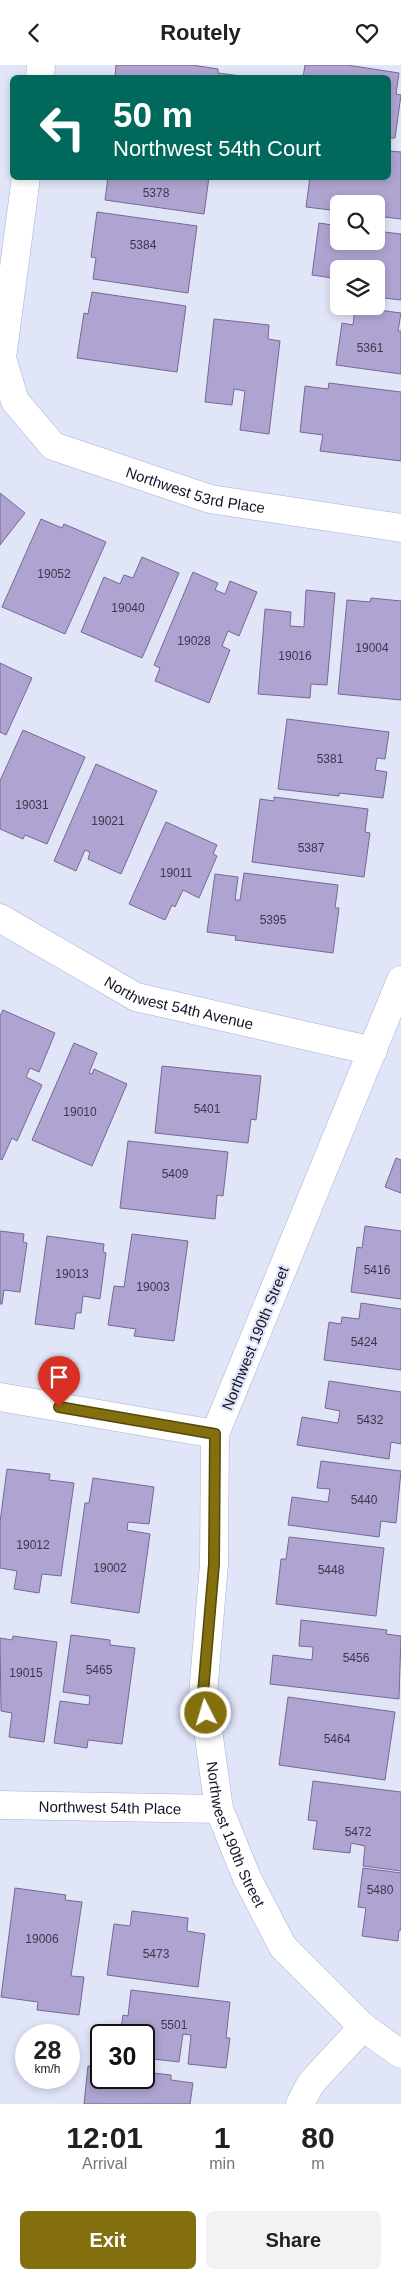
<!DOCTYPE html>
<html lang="en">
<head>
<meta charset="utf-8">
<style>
  :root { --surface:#fff; --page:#f2f2f2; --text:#202124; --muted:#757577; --accent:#836f0e }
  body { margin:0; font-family:Arial,sans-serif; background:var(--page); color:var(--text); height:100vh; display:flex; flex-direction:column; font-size:19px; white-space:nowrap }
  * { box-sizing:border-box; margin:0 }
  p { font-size:16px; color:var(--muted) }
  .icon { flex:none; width:28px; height:28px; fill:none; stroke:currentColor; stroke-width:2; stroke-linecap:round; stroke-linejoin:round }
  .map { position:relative; height:2039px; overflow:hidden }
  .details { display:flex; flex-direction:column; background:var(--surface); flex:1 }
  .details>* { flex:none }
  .guide { position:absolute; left:10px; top:10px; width:381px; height:105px; border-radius:8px; box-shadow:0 2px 8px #0003; background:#00695c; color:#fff; overflow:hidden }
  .tools { position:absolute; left:330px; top:130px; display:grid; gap:10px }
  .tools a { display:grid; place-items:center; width:55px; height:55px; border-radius:8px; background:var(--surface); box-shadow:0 2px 8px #0003; font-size:25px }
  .speed { position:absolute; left:15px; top:1959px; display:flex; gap:10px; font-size:25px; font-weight:700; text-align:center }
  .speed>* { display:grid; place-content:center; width:65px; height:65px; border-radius:50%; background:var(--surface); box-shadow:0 2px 8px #0003; line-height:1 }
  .speed small { font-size:12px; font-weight:400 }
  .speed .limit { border:2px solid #111; border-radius:8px; background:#fff; color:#111 }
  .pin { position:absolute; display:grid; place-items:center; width:42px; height:42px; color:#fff; margin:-51px -21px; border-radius:50% 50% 50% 0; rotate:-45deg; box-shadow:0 0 5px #0007 }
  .pin .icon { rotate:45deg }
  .me { position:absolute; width:55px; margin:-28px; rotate:355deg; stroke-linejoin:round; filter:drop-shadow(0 0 4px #0008) }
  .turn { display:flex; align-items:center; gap:18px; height:105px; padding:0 20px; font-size:22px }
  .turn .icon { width:65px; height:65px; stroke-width:2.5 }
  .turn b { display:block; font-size:35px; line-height:42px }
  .eta { display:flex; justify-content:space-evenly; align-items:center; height:85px; text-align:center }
  .eta b { font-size:30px; font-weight:700; line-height:35px }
  .cta { display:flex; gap:10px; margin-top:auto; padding:10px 20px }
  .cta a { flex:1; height:58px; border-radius:8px; background:var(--accent); color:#fff; font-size:20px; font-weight:700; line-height:58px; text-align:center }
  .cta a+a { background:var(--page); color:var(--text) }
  header { display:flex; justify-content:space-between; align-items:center; height:65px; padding:0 20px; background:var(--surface); font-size:22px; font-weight:700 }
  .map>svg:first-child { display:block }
  .building { fill:#afa4d1; stroke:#756994 }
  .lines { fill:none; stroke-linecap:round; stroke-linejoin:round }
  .street-casing { stroke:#a6afdc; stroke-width:29 }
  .street { stroke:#fff; stroke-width:28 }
  .route-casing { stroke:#554809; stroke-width:12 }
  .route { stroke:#836f0e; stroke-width:9 }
  .labels { text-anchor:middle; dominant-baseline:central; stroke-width:4.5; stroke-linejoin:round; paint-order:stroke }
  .number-label { font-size:12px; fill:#39384f }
  .street-label { font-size:15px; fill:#121424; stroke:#e1e5f8 }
</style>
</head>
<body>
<header><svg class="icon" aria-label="back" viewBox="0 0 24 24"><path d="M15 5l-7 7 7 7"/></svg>Routely<svg class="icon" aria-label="heart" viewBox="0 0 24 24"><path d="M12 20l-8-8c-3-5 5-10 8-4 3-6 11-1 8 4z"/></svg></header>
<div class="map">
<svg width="401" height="2039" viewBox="0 0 401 2039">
  <rect width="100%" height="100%" fill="#e1e5f8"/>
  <g class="building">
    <polygon points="116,0 192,0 218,4 218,8 241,11 115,12"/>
    <polygon points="305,0 347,0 399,8 396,29 401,30 395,73 389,73 389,12 303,12"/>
    <polygon points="389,86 401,87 401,154 376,151 376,139 339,139 339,146 306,142 310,112 389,112"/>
    <polygon points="108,112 209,112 204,149 105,135"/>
    <polygon points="97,147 197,161 188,228 93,214 96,193 91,192"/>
    <polygon points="319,158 339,161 339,176 376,176 376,166 401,169 401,235 376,232 376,204 339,204 339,214 312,210"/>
    <polygon points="92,227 186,241 177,307 77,293 84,248 88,249"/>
    <polygon points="355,242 401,248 398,266 401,266 401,309 336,300 342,258 353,260"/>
    <polygon points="214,254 269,260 268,274 280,276 269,369 240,365 245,326 234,324 232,340 205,337"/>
    <polygon points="329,318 401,327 401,396 320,386 323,370 300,367 305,321 328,324"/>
    <polygon points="0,428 25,448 0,480"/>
    <polygon points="41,454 62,463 64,459 106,477 65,569 2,542"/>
    <polygon points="142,492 179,508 142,593 81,567 104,512 120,519 124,510 133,513"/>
    <polygon points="193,507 218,518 215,525 225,529 230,516 257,527 239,571 228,566 222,581 230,585 209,638 155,616 160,603 154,600"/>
    <polygon points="306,525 335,528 327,620 311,619 310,633 258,629 265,544 291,547 290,561 304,562"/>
    <polygon points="371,533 401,536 401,635 338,629 347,535 370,537"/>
    <polygon points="0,598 32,613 6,670 0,667"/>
    <polygon points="287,654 389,667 385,694 377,693 375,705 387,707 383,733 339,728 339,731 278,724"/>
    <polygon points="23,665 85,692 47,779 25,770 23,774 0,764 0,716"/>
    <polygon points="96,699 157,726 121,809 88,794 90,787 85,785 76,806 54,796"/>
    <polygon points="274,732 368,744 365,767 370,768 364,812 252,797 260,734 274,736"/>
    <polygon points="166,757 217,780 213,789 217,791 199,833 183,825 175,842 172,840 165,855 129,839"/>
    <polygon points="244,808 338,820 335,843 339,843 333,888 235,875 236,871 207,867 215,809 238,812 235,835 240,835"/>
    <polygon points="3,945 55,968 39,1007 30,1003 26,1012 42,1020 17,1076 12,1073 2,1095 0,1094 0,951"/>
    <polygon points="74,978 97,988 89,1008 92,1009 94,1004 127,1019 92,1101 32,1075"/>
    <polygon points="162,1001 261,1011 256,1055 251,1054 248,1078 155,1068"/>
    <polygon points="128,1076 228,1087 223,1131 217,1130 215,1154 120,1143"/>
    <polygon points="396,1093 401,1095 401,1128 385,1122"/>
    <polygon points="365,1161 401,1166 401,1234 351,1227 357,1182 362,1183"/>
    <polygon points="0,1166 24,1169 23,1177 27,1178 20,1227 4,1225 2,1239 0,1239"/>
    <polygon points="132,1169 188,1176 174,1276 134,1271 136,1264 108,1260 114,1221 124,1222"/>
    <polygon points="47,1171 104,1179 103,1187 106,1188 100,1234 83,1231 81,1248 76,1248 74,1264 35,1259"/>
    <polygon points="361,1238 401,1244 401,1305 324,1295 329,1257 341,1259 342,1252 359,1254"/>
    <polygon points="329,1316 401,1327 401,1379 391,1377 389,1394 297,1380 302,1352 338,1358 340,1346 325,1343"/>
    <polygon points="321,1396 401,1406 396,1458 381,1456 379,1472 288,1460 292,1432 328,1437 330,1424 317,1423"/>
    <polygon points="7,1404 50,1409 49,1415 74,1418 61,1511 42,1509 39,1528 14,1524 17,1506 0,1503 0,1457"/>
    <polygon points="93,1413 154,1422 149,1459 128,1457 127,1465 150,1469 139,1548 71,1538 85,1438 89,1438"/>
    <polygon points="289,1472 384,1483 376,1551 276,1539 281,1494 286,1494"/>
    <polygon points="301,1555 387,1565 386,1569 401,1571 399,1634 270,1619 273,1590 312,1595 313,1582 299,1581"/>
    <polygon points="71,1570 110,1575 110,1580 135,1583 122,1679 88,1675 87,1683 54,1678 60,1636 89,1640 90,1631 63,1627"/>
    <polygon points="13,1571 57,1577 44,1677 9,1672 12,1648 1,1646 0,1573 12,1575"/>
    <polygon points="288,1632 395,1647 385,1715 279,1700"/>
    <polygon points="313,1716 401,1727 401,1806 363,1801 365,1781 351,1778 350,1788 313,1784 317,1756 308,1755"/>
    <polygon points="363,1803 401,1808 401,1865 399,1865 398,1876 362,1871 366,1843 358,1842"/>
    <polygon points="15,1823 66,1830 65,1835 82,1837 71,1911 84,1912 79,1950 37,1945 38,1937 1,1932"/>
    <polygon points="132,1846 188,1853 187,1866 205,1869 198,1922 107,1910 114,1859 130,1861"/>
    <polygon points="131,1925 230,1937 226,1973 230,1973 226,2003 188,1999 191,1970 183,1969 179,1997 144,1993 144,1970 120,1970 123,1950 128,1951"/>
    <polygon points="88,2001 101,2002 101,2012 144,2012 144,2007 171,2010 171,2015 193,2018 190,2039 84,2039"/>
  </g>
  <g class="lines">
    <defs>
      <g id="street">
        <polyline points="40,12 41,0"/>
        <path id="s1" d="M26,112L2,293L15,336L53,381L210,434L401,463"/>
        <path id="s2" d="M0,853L136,932L373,986"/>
        <path id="s3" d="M401,915L215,1369L214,1499L203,1629L219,1744L247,1813L283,1882L363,1962L401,1989"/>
        <polyline points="0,1332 215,1369"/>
        <path id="s4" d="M0,1740L219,1744"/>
        <polyline points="300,2039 311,2018 363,1962"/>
      </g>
    </defs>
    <use href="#street" class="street-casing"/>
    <use href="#street" class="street"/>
  </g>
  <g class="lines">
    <defs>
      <polyline id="route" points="59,1342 215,1369 214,1499 203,1628 206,1648"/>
    </defs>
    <use href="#route" class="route-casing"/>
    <use href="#route" class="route"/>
  </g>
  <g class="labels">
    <g class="number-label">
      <text x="156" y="128">5378</text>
      <text x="143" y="180">5384</text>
      <text x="370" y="283">5361</text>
      <text x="54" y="509">19052</text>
      <text x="128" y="543">19040</text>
      <text x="194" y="576">19028</text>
      <text x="372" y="583">19004</text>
      <text x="295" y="591">19016</text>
      <text x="330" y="694">5381</text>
      <text x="32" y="740">19031</text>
      <text x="108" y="756">19021</text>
      <text x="311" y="783">5387</text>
      <text x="176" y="808">19011</text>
      <text x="273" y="855">5395</text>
      <text x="207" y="1044">5401</text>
      <text x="80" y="1047">19010</text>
      <text x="175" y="1109">5409</text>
      <text x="377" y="1205">5416</text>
      <text x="72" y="1209">19013</text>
      <text x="153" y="1222">19003</text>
      <text x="364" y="1277">5424</text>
      <text x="370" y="1355">5432</text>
      <text x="364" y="1435">5440</text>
      <text x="33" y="1480">19012</text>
      <text x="110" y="1503">19002</text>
      <text x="331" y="1505">5448</text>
      <text x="356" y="1593">5456</text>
      <text x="99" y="1605">5465</text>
      <text x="26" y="1608">19015</text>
      <text x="337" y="1674">5464</text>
      <text x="358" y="1767">5472</text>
      <text x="380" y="1825">5480</text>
      <text x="42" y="1874">19006</text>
      <text x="156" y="1889">5473</text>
      <text x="174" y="1960">5501</text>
    </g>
    <g class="street-label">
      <text stroke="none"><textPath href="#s1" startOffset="436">Northwest 53rd Place</textPath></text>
      <text stroke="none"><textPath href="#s2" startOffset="200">Northwest 54th Avenue</textPath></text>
      <text transform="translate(255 1273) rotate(-68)">Northwest 190th Street</text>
      <text stroke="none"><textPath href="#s4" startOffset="110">Northwest 54th Place</textPath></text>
      <text stroke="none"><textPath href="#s3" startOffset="896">Northwest 190th Street</textPath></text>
    </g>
  </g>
</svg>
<div class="tools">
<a><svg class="icon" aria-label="search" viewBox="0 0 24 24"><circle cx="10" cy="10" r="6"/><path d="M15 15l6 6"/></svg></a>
<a><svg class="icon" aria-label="layers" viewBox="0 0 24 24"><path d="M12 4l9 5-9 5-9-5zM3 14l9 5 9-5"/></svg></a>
</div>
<div class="speed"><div>28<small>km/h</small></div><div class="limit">30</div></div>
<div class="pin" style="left:59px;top:1342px;background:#d93025"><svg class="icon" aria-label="arrive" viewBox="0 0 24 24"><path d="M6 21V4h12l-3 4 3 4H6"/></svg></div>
<svg class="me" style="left:206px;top:1648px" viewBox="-20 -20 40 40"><circle r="17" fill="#836f0e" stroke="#fff" stroke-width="3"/><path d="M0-11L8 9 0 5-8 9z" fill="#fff"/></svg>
<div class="guide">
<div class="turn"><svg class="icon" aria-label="left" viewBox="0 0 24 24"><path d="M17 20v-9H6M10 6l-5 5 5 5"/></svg><div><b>50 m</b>Northwest 54th Court</div></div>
</div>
</div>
<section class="details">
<div class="eta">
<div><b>12:01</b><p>Arrival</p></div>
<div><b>1</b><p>min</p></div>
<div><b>80</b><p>m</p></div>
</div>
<div class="cta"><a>Exit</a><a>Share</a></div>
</section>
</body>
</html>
